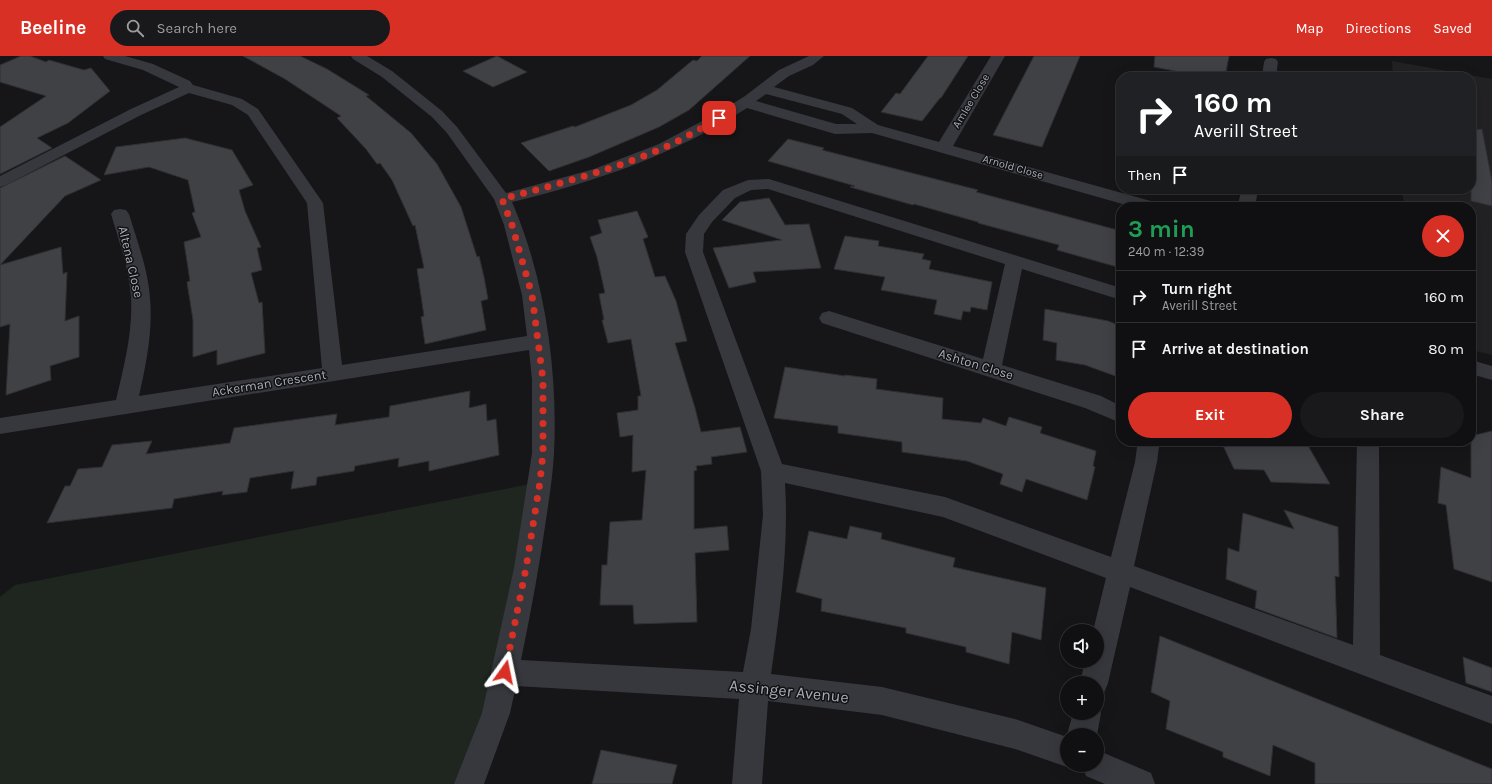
<!DOCTYPE html>
<html lang="en">
<head>
<meta charset="utf-8">
<style>
  :root { --surface:#101012; --page:#19191b; --text:#f1f3f6; --muted:#9c9d9f; --line:#303032; --accent:#d93025 }
  body { margin:0; font-family:Karla,sans-serif; background:var(--page); color:var(--text); height:100vh; display:flex; flex-direction:column; font-size:15px; white-space:nowrap }
  * { box-sizing:border-box; margin:0 }
  p { font-size:13px; color:var(--muted) }
  .icon { flex:none; width:22px; height:22px; fill:none; stroke:currentColor; stroke-width:2; stroke-linecap:round; stroke-linejoin:round }
  .map { position:relative; flex:1; overflow:hidden }
  .side { position:absolute; left:1116px; top:146px; width:360px; height:244px; display:flex; flex-direction:column; background:var(--surface); border-radius:16px; box-shadow:0 4px 16px #0002,0 0 0 1px var(--line) }
  .side>* { flex:none }
  .top-card { position:absolute; left:1116px; top:16px; width:360px; height:122px; border-radius:16px; box-shadow:0 4px 16px #0002,0 0 0 1px var(--line); background:#202124; color:#fff; overflow:hidden }
  .tools { position:absolute; left:1060px; top:568px; display:grid; gap:8px }
  .tools a { display:grid; place-items:center; width:44px; height:44px; border-radius:50%; background:var(--surface); box-shadow:0 4px 16px #0002,0 0 0 1px var(--line); font-size:20px }
  .pin { position:absolute; display:grid; place-items:center; width:34px; height:34px; color:#fff; margin:-17px; border-radius:8px; box-shadow:0 2px 6px #0006 }
  .me { position:absolute; width:44px; margin:-22px; rotate:12deg; stroke-linejoin:round; filter:drop-shadow(0 0 3px #0008) }
  .turn { display:flex; align-items:center; gap:14px; height:84px; padding:0 12px; font-size:18px }
  .turn .icon { width:52px; height:52px; stroke-width:2.5 }
  .turn b { display:block; font-size:28px; line-height:34px }
  .then { display:flex; align-items:center; height:38px; padding:0 12px; background:#0003; gap:8px; font-size:15px }
  .round { display:grid; place-items:center; flex:none; width:42px; height:42px; border-radius:21px; background:var(--page) }
  .overview { display:flex; align-items:center; justify-content:space-between; height:68px; padding:0 12px }
  h1 { font-size:24px; font-weight:700; line-height:30px; color:#1e9e55 }
  .cta { display:flex; gap:8px; margin-top:auto; padding:8px 12px }
  .cta a { flex:1; height:46px; border-radius:24px; background:var(--accent); color:#fff; font-size:16px; font-weight:700; line-height:46px; text-align:center }
  .cta a+a { background:var(--page); color:var(--text) }
  ul { padding:0; list-style:none }
  li { display:flex; align-items:center; gap:12px; height:52px; padding:0 12px; border-top:1px solid var(--line) }
  li div { flex:1 }
  li b { display:block; font-size:15px }
  li em { font-style:normal }
  header { display:flex; align-items:center; gap:24px; box-sizing:border-box; height:56px; padding:0 20px; background:var(--accent); color:#fff }
  header strong { font-size:19px }
  nav { display:flex; gap:22px; margin-inline-start:auto; font-size:14px }
  .search { width:280px; height:36px; background:var(--page); display:flex; align-items:center; gap:10px; box-sizing:border-box; padding:0 14px; border-radius:22px; color:var(--muted); font-size:15px }
  .map>svg:first-child { display:block }
  .built { fill:#222225 }
  .green { fill:#1e261f }
  .building { fill:#404145; stroke:#303034 }
  .lines { fill:none; stroke-linecap:round; stroke-linejoin:round }
  .minor { fill:#37383d; fill-rule:evenodd }
  .route { stroke:#d93025; stroke-width:7; stroke-dasharray:0 12.6 }
  .labels { text-anchor:middle; dominant-baseline:central; stroke-width:3; stroke-linejoin:round; paint-order:stroke }
  .far-street-label { font-size:11px; fill:#a8adb8; stroke:#111113 }
  .street-label { font-size:13px; fill:#a8adb8; stroke:#111113 }
  .near-street-label { font-size:16px; fill:#a8adb8; stroke:#111113 }
</style>
</head>
<body>
<header>
<strong>Beeline</strong>
<div class="search"><svg class="icon" aria-label="search" viewBox="0 0 24 24"><circle cx="10" cy="10" r="6"/><path d="M15 15l6 6"/></svg>Search here</div>
<nav><a>Map</a><a>Directions</a><a>Saved</a></nav>
</header>
<div class="map">
<svg width="1492" height="728" viewBox="0 0 1492 728">
  <rect width="100%" height="100%" fill="#161618"/>
  <polygon class="built" points="1392,5 1492,23 1492,299 1471,294 1471,151 1404,151 1402,133 1471,133 1471,21 1393,21"/>
  <polygon class="green" points="540,426 469,728 0,728 0,541 15,529"/>
  <g class="building">
    <polygon points="21,0 30,0 46,6 49,4 84,14 91,12 110,35 68,67 37,82 52,92 0,118 0,71 46,40 0,26 0,9"/>
    <polygon points="243,0 300,0 327,13 369,39 366,40 411,77 437,108 461,151 477,201 479,200 484,221 488,243 481,245 486,274 425,288 421,261 424,260 417,213 424,212 415,169 413,170 392,124 380,107 377,108 366,93 337,62 341,60 285,23"/>
    <polygon points="497,0 527,16 493,31 463,15"/>
    <polygon points="702,0 750,0 689,54 659,71 589,101 549,115 521,87 573,70 575,71 631,49 657,34 693,4 697,5"/>
    <polygon points="928,0 968,0 941,42 940,42 922,65 881,56 896,37 900,38"/>
    <polygon points="1034,0 1080,0 1042,91 993,79"/>
    <polygon points="1155,0 1229,0 1225,21 1206,21 1154,11"/>
    <polygon points="1482,73 1492,125 1492,150 1471,145 1471,74"/>
    <polygon points="185,82 232,94 253,129 239,134 245,155 261,191 257,192 262,214 251,217 259,247 262,246 265,297 217,309 217,294 193,301 193,264 187,226 190,225 184,186 201,181 192,157 195,156 188,124 149,111 104,119 116,91"/>
    <polygon points="788,83 824,92 822,94 978,134 976,136 1121,175 1121,212 1057,194 1059,189 978,167 978,166 914,148 913,149 850,131 855,130 768,105"/>
    <polygon points="65,100 101,124 65,140 0,209 61,191 63,218 67,216 65,265 79,260 79,301 50,310 51,324 6,339 10,268 0,271 0,132"/>
    <polygon points="769,142 785,169 809,168 821,212 753,216 756,226 729,232 713,192 782,184 722,164 740,146"/>
    <polygon points="637,155 648,181 643,183 655,221 665,220 676,245 687,285 675,287 695,352 701,376 740,371 747,396 711,401 712,408 696,410 697,414 694,415 694,473 727,470 729,494 695,497 697,566 634,568 633,549 600,549 602,509 607,509 610,466 642,464 646,414 632,416 633,379 620,381 617,357 638,354 638,340 641,340 631,283 608,287 602,264 604,264 599,238 605,237 597,201 590,181 602,177 598,164"/>
    <polygon points="845,180 879,185 878,190 924,198 922,203 931,205 929,213 992,226 987,254 971,251 970,256 963,255 961,264 934,258 937,244 881,234 885,221 834,213"/>
    <polygon points="1045,253 1108,265 1121,270 1121,322 1085,309 1056,304 1057,287 1043,284"/>
    <polygon points="785,311 845,320 845,319 877,323 876,333 943,342 942,363 981,367 983,362 1006,370 1009,361 1042,371 1040,377 1096,395 1093,410 1095,411 1087,444 1026,423 1022,436 1000,428 1003,418 967,405 902,396 902,386 838,377 838,370 774,362"/>
    <polygon points="470,335 469,352 486,348 487,365 496,363 499,399 429,415 429,405 398,411 399,402 355,410 354,415 317,421 316,429 291,433 294,415 250,422 247,436 222,439 223,435 174,443 172,452 47,467 65,430 70,430 78,413 102,411 112,389 152,385 146,398 230,387 234,372 337,358 335,369 389,361 390,350"/>
    <polygon points="1492,375 1492,526 1454,513 1446,449 1438,447 1441,411 1471,422 1471,380"/>
    <polygon points="1221,385 1258,385 1260,388 1307,388 1330,428 1271,426 1264,414 1234,413"/>
    <polygon points="1284,454 1338,471 1339,521 1335,520 1337,582 1255,552 1257,535 1226,523 1228,492 1239,496 1243,457 1294,473"/>
    <polygon points="850,470 882,477 881,483 955,502 953,511 1046,532 1041,584 1012,576 1009,608 966,596 966,591 906,577 906,572 821,555 822,543 796,536 809,475 847,483"/>
    <polygon points="1160,580 1492,713 1492,728 1315,728 1315,707 1273,689 1270,720 1223,701 1223,696 1166,673 1170,645 1151,636"/>
    <polygon points="1463,601 1492,612 1492,636 1466,627"/>
    <polygon points="601,694 677,709 672,728 592,728"/>
  </g>
  <g class="lines">
    <g class="minor">
      <path d="M103,0H125L153,8L190,25L193,29L242,43L258,53L323,147L342,309L527,280L522,239L504,169L494,143L447,77L432,61L382,21L353,3L351,0H367L392,15L442,55L457,71L506,137L594,113L659,88L721,55L745,40L779,14L809,0H824L813,9L789,20L774,31L852,52L878,69L939,86L991,0H1005L953,90L1158,147L1161,151H1133L872,77L835,78L747,52C674,99 595,126 512,146C545,222 558,315 554,397C553,417 550,437 547,457C540,507 531,555 521,604L743,616L751,573L763,459L761,415L685,196L686,178L699,159L723,134L748,124L769,123L1121,232V244L1022,213L1002,309L1101,340L1121,350V367L1085,352L822,267L819,262L822,257L829,255L983,303L1005,208L768,133L751,134L735,142L712,166L704,178L703,196L782,408L945,441L1111,501L1135,406L1137,391L1135,385H1157L1159,391L1157,406L1134,510L1353,589L1357,385H1379L1380,599L1492,640V668L1130,531L1108,627L1104,637L1097,639V627H1080L1085,605H1097V575H1093L1106,522L943,461L785,427C789,490 780,555 771,618L882,631L1015,663L1067,681V709H1072L1067,711L1015,693L882,659L768,645L762,728H732L739,643L516,630L510,657L484,728H454L482,657L514,512L532,397V324L529,294L0,378V362L116,344C124,310 133,276 131,241C129,213 119,185 111,158L114,154L120,153L126,154L129,158C137,185 148,213 150,242C153,275 146,308 139,340L322,312L307,147L248,59L232,49L189,37L141,59L6,129L0,131V120L131,53L179,31L143,14L105,3ZM766,38L842,58L857,68H836L756,45Z"/>
      <polygon points="1271,2 1276,3 1278,6 1276,21 1262,21 1264,6 1266,3"/>
      <polygon points="1242,133 1258,133 1255,151 1237,151"/>
      <polygon points="1471,304 1492,310 1492,324 1471,318"/>
      <polygon points="1097,647 1101,657 1097,679 1067,679 1073,657 1097,657"/>
      <polygon points="1097,694 1151,717 1155,728 1105,728 1086,720 1082,709 1097,709"/>
    </g>
  </g>
  <g class="lines">
    <path class="route" d="M505,616L526,512L540,426L543,396V324L532,239L512,169L502,143C554,129 606,116 656,95C678,86 698,74 719,62"/>
  </g>
  <g class="labels">
    <g class="far-street-label">
      <text transform="translate(971 45) rotate(-59)">Amlee Close</text>
      <text transform="translate(1013 111) rotate(16)">Arnold Close</text>
    </g>
    <g class="street-label">
      <text transform="translate(131 206) rotate(77)">Altena Close</text>
      <text transform="translate(976 308) rotate(17)">Ashton Close</text>
      <text transform="translate(269 327) rotate(-9)">Ackerman Crescent</text>
    </g>
    <g class="near-street-label">
      <text transform="translate(789 635) rotate(6)">Assinger Avenue</text>
    </g>
  </g>
</svg>
<div class="tools">
<a><svg class="icon" aria-label="sound" viewBox="0 0 24 24"><path d="M4 9h4l5-4v14l-5-4H4zM17 9q2 3 0 6"/></svg></a>
<a>+</a>
<a>−</a>
</div>
<div class="pin" style="left:719px;top:62px;background:#d93025"><svg class="icon" aria-label="arrive" viewBox="0 0 24 24"><path d="M6 21V4h12l-3 4 3 4H6"/></svg></div>
<svg class="me" style="left:505px;top:616px" viewBox="-20 -20 40 40"><path d="M0-17L14 15 0 8-14 15z" fill="#d93025" stroke="#fff" stroke-width="4"/></svg>
<div class="top-card">
<div class="turn"><svg class="icon" aria-label="right" viewBox="0 0 24 24"><path d="M7 20v-9h11M14 6l5 5-5 5"/></svg><div><b>160 m</b>Averill Street</div></div>
<div class="then">Then<svg class="icon" aria-label="arrive" viewBox="0 0 24 24"><path d="M6 21V4h12l-3 4 3 4H6"/></svg></div>
</div>
<section class="side">
<div class="overview"><div><h1>3 min</h1><p>240 m · 12:39</p></div><a class="round" style="background:#d93025;color:#fff"><svg class="icon" aria-label="close" viewBox="0 0 24 24"><path d="M6 6l12 12M18 6L6 18"/></svg></a></div>
<ul>
<li><svg class="icon" aria-label="right" viewBox="0 0 24 24"><path d="M7 20v-9h11M14 6l5 5-5 5"/></svg><div><b>Turn right</b><p>Averill Street</p></div><em>160 m</em></li>
<li><svg class="icon" aria-label="arrive" viewBox="0 0 24 24"><path d="M6 21V4h12l-3 4 3 4H6"/></svg><div><b>Arrive at destination</b></div><em>80 m</em></li>
</ul>
<div class="cta"><a>Exit</a><a>Share</a></div>
</section>
</div>
</body>
</html>
